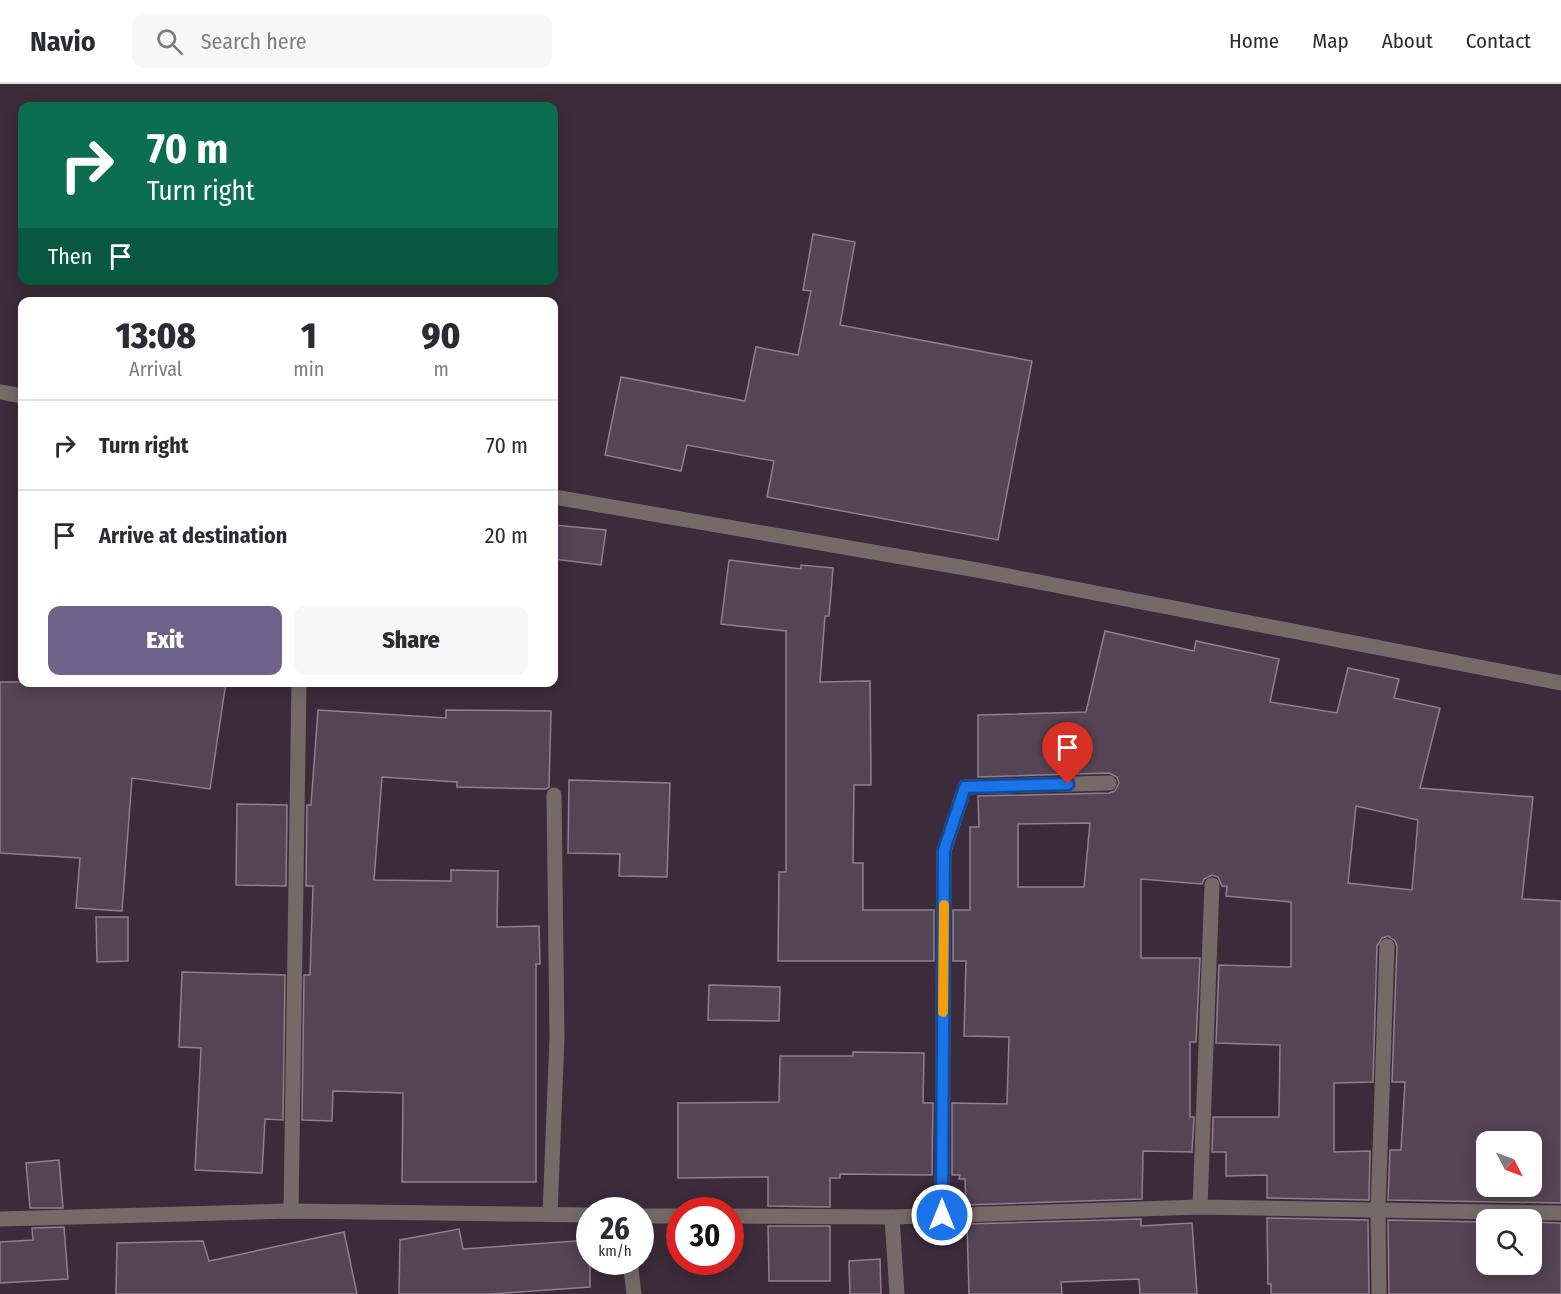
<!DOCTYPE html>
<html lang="en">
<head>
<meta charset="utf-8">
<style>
  :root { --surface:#fff; --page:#f7f7f7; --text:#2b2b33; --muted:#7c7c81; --line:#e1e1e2; --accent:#6e638a }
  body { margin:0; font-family:"Fira Sans Condensed",sans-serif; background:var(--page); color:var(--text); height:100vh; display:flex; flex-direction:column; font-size:22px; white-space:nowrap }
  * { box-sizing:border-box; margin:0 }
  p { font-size:20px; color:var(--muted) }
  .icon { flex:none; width:33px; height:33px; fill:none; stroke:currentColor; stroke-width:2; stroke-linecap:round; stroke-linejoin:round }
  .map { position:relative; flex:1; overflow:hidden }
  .details { position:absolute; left:18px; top:213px; width:540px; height:390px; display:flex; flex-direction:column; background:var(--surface); border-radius:12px; box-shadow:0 3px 15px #0003 }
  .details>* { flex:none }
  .banner { position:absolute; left:18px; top:18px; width:540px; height:183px; border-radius:12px; box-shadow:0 3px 15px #0003; background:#0b6e4f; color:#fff; overflow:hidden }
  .needle { width:39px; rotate:132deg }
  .buttons { position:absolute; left:1476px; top:1047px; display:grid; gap:12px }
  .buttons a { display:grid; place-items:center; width:66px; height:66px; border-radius:12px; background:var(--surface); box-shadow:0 3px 15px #0003; font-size:30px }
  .speed { position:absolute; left:576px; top:1113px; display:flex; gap:12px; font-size:30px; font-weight:700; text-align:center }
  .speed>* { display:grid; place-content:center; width:78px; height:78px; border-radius:50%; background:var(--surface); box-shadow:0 3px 15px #0003; line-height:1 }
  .speed small { font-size:15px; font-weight:400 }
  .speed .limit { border:9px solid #d22; background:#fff; color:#111 }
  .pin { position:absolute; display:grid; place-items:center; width:51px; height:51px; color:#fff; margin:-62px -26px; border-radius:50% 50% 50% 0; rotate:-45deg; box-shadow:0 0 6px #0007 }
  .pin .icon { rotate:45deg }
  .me { position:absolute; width:66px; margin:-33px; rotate:0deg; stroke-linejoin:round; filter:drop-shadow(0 0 4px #0008) }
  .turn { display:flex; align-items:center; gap:21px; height:126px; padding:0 30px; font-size:27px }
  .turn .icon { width:78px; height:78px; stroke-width:2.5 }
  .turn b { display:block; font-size:42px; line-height:51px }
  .then { display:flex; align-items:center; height:57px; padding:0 30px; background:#0003; gap:12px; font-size:22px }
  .eta { display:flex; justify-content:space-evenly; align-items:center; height:102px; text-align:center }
  .eta b { font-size:36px; font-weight:800; line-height:42px }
  .cta { display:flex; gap:12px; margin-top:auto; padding:12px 30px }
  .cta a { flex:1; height:69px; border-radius:12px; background:var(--accent); color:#fff; font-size:24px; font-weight:800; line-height:69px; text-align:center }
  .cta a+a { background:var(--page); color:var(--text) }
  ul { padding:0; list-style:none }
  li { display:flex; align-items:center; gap:18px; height:90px; padding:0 30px; border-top:2px solid var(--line) }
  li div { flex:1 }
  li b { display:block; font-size:22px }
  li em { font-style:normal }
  header { display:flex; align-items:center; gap:36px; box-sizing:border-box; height:84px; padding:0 30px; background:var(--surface); border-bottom:2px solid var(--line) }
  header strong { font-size:28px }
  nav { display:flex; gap:33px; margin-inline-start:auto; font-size:21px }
  .search { width:420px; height:54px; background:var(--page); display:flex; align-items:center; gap:15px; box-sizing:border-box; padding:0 21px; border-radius:12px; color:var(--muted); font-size:22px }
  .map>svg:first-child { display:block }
  .building { fill:#554454; stroke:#917e8f; stroke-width:1.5; fill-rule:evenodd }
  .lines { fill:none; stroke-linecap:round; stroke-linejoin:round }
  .lane { stroke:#766a69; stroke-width:15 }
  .street { stroke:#766a69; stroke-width:15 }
  .route-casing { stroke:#114b97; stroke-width:15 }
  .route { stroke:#1a73e8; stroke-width:10 }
  .slow { stroke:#f59e0b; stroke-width:10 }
</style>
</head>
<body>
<header>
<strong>Navio</strong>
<div class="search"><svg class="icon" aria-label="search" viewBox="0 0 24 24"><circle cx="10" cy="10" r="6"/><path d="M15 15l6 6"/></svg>Search here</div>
<nav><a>Home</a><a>Map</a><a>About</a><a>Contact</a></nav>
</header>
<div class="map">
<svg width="1561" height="1210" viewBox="0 0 1561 1210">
  <rect width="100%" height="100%" fill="#3c2c3b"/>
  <g class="building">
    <polygon points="813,150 855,158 840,241 1032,277 998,456 767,413 774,377 687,361 681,387 605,371 621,293 745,317 756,263 798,271 811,207 803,206"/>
    <polygon points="554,441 606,446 601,481 554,475"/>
    <polygon points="729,476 801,485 801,481 833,484 829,532 825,532 820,598 870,597 871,701 854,701 853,779 863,779 863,826 934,826 934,877 778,877 779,788 786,788 786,547 721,540"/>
    <path d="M1105,547L1194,567L1196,557L1279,575L1270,618L1337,629L1348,584L1399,595L1394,614L1440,624L1420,704L1533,713L1522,815L1561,817V1119L1388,1116L1390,1066H1401L1405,998H1392L1397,862L1395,857L1388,852L1382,854L1377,862L1373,998L1334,999V1068L1370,1067L1369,1116L1267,1114V1091L1226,1092V1068H1212L1213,1033H1279L1280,961L1216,959L1219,881L1291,883V818L1226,812L1227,802H1222L1218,793L1212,791L1204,795L1202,800L1141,795V874H1200L1196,958H1190V1033H1194L1192,1068L1143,1067L1142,1115L966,1121L965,1095H959L960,1091H952V1019L1007,1020L1009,953L964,952L966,877H953V826H970V743H979L978,712L1109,709L1115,707L1119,699L1117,693L1109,689L978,693V631L1086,628ZM1356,722L1418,736L1412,806L1348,799ZM1090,739L1084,803H1018V740ZM1486,1058H1532V1102H1486Z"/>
    <polygon points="0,598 226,598 210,705 132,694 122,827 76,824 80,774 0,769"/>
    <polygon points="318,626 446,634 446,626 551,627 549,703 546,705 457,703 457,698 382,693 374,796 451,797 451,786 498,787 497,843 539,842 540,880 536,880 536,1098 402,1098 403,1009 333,1007 332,1037 302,1036 304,891 310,891 313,802 306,802 307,721 311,721"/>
    <polygon points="569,696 670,699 667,793 619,792 620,770 568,769"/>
    <polygon points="237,720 287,721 286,802 236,801"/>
    <polygon points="96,833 128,833 128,877 97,878"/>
    <polygon points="182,888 285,891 283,1036 265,1035 262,1089 195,1086 201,964 179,963"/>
    <polygon points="709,901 780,903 779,937 708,936"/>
    <polygon points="853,968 924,969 923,1019 933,1019 932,1091 840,1090 840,1094 830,1094 830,1123 768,1122 768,1093 678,1094 678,1019 779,1018 780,972 853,972"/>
    <polygon points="59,1076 63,1124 30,1124 26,1079"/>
    <polygon points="1267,1134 1368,1136 1369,1210 1271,1210 1271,1200 1268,1200"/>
    <polygon points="1141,1135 1141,1142 1192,1139 1197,1210 1140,1210 1139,1195 1061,1198 1062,1210 969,1210 967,1140"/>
    <polygon points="1388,1136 1486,1138 1486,1180 1532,1180 1532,1138 1561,1139 1561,1210 1389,1210"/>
    <polygon points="768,1142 830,1142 830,1197 769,1197"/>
    <polygon points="64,1143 68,1195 0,1199 0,1158 33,1156 32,1144"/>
    <polygon points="459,1145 463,1165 590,1156 590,1203 491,1210 399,1210 400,1156"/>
    <polygon points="344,1148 357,1210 116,1210 117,1159 203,1157 209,1177"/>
    <polygon points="880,1175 881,1210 850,1210 849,1177"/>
  </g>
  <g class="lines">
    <g class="lane">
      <polyline points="0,308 22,312"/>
      <polyline points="554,413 977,486 1561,599"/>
    </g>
    <g class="street">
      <polyline points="1200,1123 1212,801"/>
      <polyline points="291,1127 299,598"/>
      <polyline points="550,1130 557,954 554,711"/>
      <polyline points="942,1131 944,767 965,703 1109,699"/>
      <polyline points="640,1132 680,1132"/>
      <polyline points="730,1132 892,1133 1200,1123 1561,1129"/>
      <polyline points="892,1133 897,1210"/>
      <polyline points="0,1135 291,1127 590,1131"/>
      <polyline points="630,1178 634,1210"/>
      <polyline points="1379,1210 1378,1126 1387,862"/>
    </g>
  </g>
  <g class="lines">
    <defs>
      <polyline id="route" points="942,1131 944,766 965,703 1068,700"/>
    </defs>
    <use href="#route" class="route-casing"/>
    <use href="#route" class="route"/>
    <polyline class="slow" points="943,928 944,821"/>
  </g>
</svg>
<div class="buttons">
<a><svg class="needle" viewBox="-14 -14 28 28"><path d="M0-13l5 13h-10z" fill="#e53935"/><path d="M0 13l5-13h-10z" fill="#7c7c81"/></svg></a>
<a><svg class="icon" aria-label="search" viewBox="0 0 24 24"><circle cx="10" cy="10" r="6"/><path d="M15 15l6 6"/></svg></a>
</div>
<div class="speed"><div>26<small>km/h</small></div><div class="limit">30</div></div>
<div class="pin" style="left:1068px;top:700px;background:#d93025"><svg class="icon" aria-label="arrive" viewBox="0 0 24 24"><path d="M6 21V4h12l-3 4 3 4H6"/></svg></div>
<svg class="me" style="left:942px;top:1131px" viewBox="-20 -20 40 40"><circle r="17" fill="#1a73e8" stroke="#fff" stroke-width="3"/><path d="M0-11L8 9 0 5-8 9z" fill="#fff"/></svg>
<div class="banner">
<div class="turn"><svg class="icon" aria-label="right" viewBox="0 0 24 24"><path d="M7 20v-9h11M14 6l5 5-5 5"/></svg><div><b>70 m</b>Turn right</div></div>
<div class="then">Then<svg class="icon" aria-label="arrive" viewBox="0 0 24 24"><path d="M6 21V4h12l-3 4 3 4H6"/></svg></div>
</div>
<section class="details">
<div class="eta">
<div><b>13:08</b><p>Arrival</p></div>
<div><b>1</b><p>min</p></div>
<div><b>90</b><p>m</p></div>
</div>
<ul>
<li><svg class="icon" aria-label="right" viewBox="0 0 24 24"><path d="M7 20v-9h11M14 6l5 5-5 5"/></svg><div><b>Turn right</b></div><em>70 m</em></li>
<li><svg class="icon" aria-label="arrive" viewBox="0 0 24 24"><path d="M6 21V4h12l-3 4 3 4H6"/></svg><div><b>Arrive at destination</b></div><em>20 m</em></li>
</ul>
<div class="cta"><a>Exit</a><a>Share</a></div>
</section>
</div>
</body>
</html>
